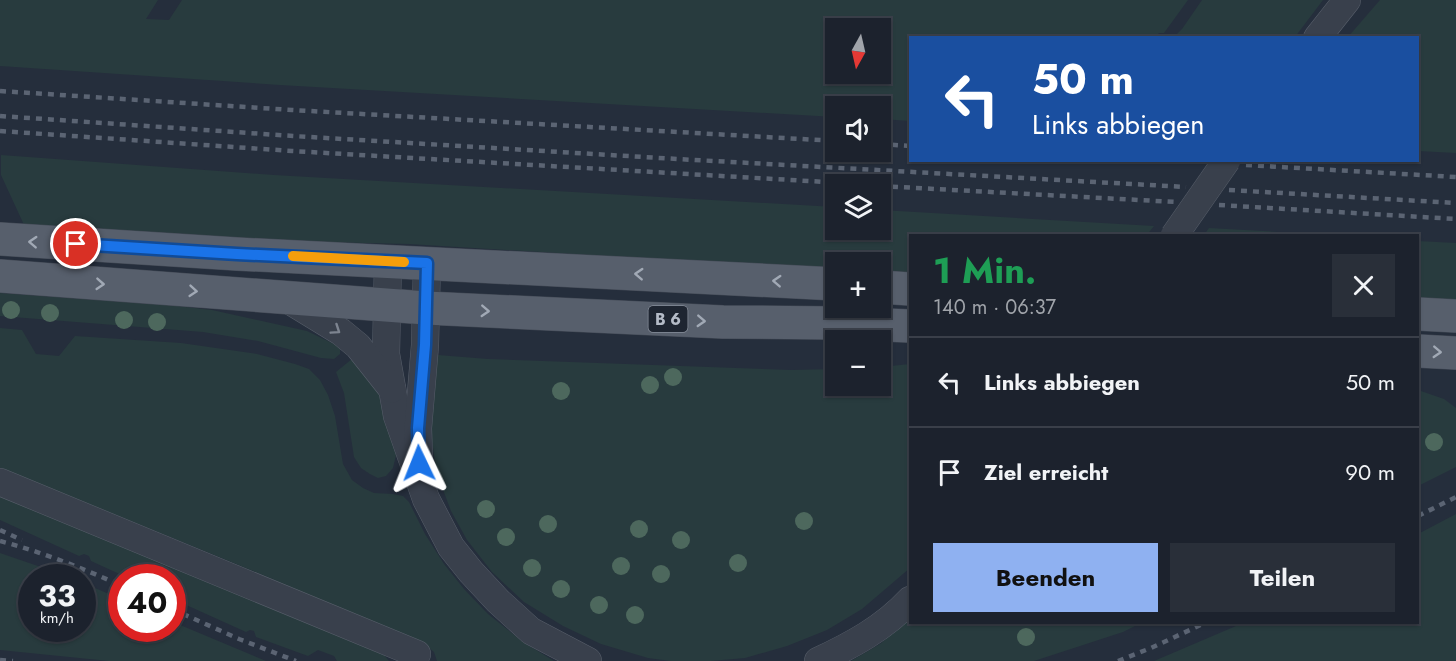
<!DOCTYPE html>
<html lang="de">
<head>
<meta charset="utf-8">
<style>
  :root { --surface:#1c222d; --page:#292f39; --text:#f1f3f6; --muted:#a0a4aa; --line:#3a3f49; --accent:#8fb1f1 }
  body { margin:0; font-family:Jost,sans-serif; background:var(--page); color:var(--text); height:100vh; display:flex; flex-direction:column; font-size:22px; white-space:nowrap }
  * { box-sizing:border-box; margin:0 }
  p { font-size:20px; color:var(--muted) }
  .icon { flex:none; width:33px; height:33px; fill:none; stroke:currentColor; stroke-width:2; stroke-linecap:round; stroke-linejoin:round }
  .map { position:relative; flex:1; overflow:hidden }
  .panel { position:absolute; left:909px; top:234px; width:510px; height:390px; display:flex; flex-direction:column; background:var(--surface); border-radius:0px; box-shadow:0 2px 4px #0004,0 0 0 2px var(--line) }
  .panel>* { flex:none }
  .hud { position:absolute; left:909px; top:36px; width:510px; height:126px; border-radius:0px; box-shadow:0 2px 4px #0004,0 0 0 2px var(--line); background:#1a4fa0; color:#fff; overflow:hidden }
  .needle { width:39px; rotate:188deg }
  .tools { position:absolute; left:825px; top:18px; display:grid; gap:12px }
  .tools a { display:grid; place-items:center; width:66px; height:66px; border-radius:0px; background:var(--surface); box-shadow:0 2px 4px #0004,0 0 0 2px var(--line); font-size:30px }
  .speed { position:absolute; left:18px; top:564px; display:flex; gap:12px; font-size:30px; font-weight:700; text-align:center }
  .speed>* { display:grid; place-content:center; width:78px; height:78px; border-radius:50%; background:var(--surface); box-shadow:0 2px 4px #0004,0 0 0 2px var(--line); line-height:1 }
  .speed small { font-size:15px; font-weight:400 }
  .speed .limit { border:9px solid #d22; background:#fff; color:#111 }
  .pin { position:absolute; display:grid; place-items:center; width:51px; height:51px; color:#fff; margin:-26px; border:3px solid #fff; border-radius:50%; box-shadow:0 2px 6px #0007 }
  .me { position:absolute; width:66px; margin:-33px; rotate:358deg; stroke-linejoin:round; filter:drop-shadow(0 0 4px #0008) }
  .turn { display:flex; align-items:center; gap:21px; height:126px; padding:0 24px; font-size:27px }
  .turn .icon { width:78px; height:78px; stroke-width:2.5 }
  .turn b { display:block; font-size:42px; line-height:51px }
  .round { display:grid; place-items:center; flex:none; width:63px; height:63px; border-radius:0px; background:var(--page) }
  .summary { display:flex; align-items:center; justify-content:space-between; height:102px; padding:0 24px }
  h1 { font-size:36px; font-weight:700; line-height:45px; color:#1e9e55 }
  .action { display:flex; gap:12px; margin-top:auto; padding:12px 24px }
  .action a { flex:1; height:69px; border-radius:0px; background:var(--accent); color:#111; font-size:24px; font-weight:700; line-height:69px; text-align:center }
  .action a+a { background:var(--page); color:var(--text) }
  ul { padding:0; list-style:none }
  li { display:flex; align-items:center; gap:18px; height:90px; padding:0 24px; border-top:2px solid var(--line) }
  li div { flex:1 }
  li b { display:block; font-size:22px }
  li em { font-style:normal }
  .map>svg:first-child { display:block }
  .green { fill:#283b3e; fill-rule:evenodd }
  .lines { fill:none; stroke-linecap:round; stroke-linejoin:round }
  .minor-casing { stroke:#575e6a; stroke-width:28 }
  .major-casing { stroke:#424955; stroke-width:34 }
  .minor { stroke:#39404c; stroke-width:27 }
  .major { stroke:#575f6c; stroke-width:33 }
  .rail { stroke:#5b6473; stroke-width:4.5; stroke-dasharray:6 6; stroke-linecap:butt }
  .minor-bridge-casing { stroke:#575e6a; stroke-width:28; stroke-linecap:butt }
  .minor-bridge { stroke:#39404c; stroke-width:27 }
  .tree { fill:#4d685d }
  .oneway { stroke:#a1a9b5 }
  .oneway2 { stroke:#7d8490 }
  .route-casing { stroke:#114b97; stroke-width:15 }
  .route { stroke:#1a73e8; stroke-width:10 }
  .slow { stroke:#f59e0b; stroke-width:10 }
  .labels { text-anchor:middle; dominant-baseline:central; stroke-width:6; stroke-linejoin:round; paint-order:stroke }
  .shield { fill:#1e2531; stroke:#878e9a; stroke-width:1.5 }
  .shield-label { font-size:16px; font-weight:bold; fill:#b4bbc7 }
</style>
</head>
<body>
<div class="map">
<svg width="1456" height="661" viewBox="0 0 1456 661">
  <rect width="100%" height="100%" fill="#252e3c"/>
  <g class="green">
    <path d="M0,0H158L146,19L169,20L182,0H1188L1164,33H1159L1155,37L910,38V121L881,119L880,106H836L835,117L280,85L0,66ZM836,28H880V74H836Z"/>
    <polygon points="1202,0 1323,0 1295,37 1174,37 1182,29"/>
    <polygon points="1380,0 1456,0 1456,153 1418,151 1418,38 1348,37"/>
    <polygon points="1,155 274,175 835,207 836,230 880,230 881,210 1154,226 1146,236 910,236 910,275 881,273 880,262 836,262 835,270 409,244 187,239 25,227 1,175"/>
    <polygon points="1209,228 1332,235 1204,235"/>
    <polygon points="1418,241 1456,243 1456,301 1418,299"/>
    <polygon points="0,293 169,305 212,310 307,331 336,345 340,348 340,354 334,359 321,358 258,341 203,332 0,316"/>
    <polygon points="0,328 22,330 36,354 59,356 75,336 181,343 257,354 295,364 309,369 320,380 328,395 335,416 343,464 352,480 363,488 374,493 393,494 403,496 409,502 425,534 444,564 464,589 488,614 523,642 554,661 437,661 434,652 428,647 0,475 0,470 293,587 0,468"/>
    <polygon points="438,355 488,359 792,370 835,369 836,386 880,386 881,367 910,364 910,568 862,609 827,630 787,646 745,658 711,661 671,661 648,658 601,644 563,626 524,602 492,572 467,540 451,511 436,471 431,432 432,390"/>
    <polygon points="352,359 378,392 384,407 396,455 393,468 386,476 378,478 370,474 361,468 354,457 344,393 336,372"/>
    <polygon points="1418,390 1444,399 1456,408 1456,467 1418,486"/>
    <polygon points="0,485 368,635 389,661 337,661 334,656 318,650 308,656 256,637 254,631 250,630 246,632 173,599 172,578 126,577 91,561 89,556 84,554 79,556 0,520"/>
    <polygon points="1456,514 1456,661 1154,661 1243,623 1418,622 1418,534"/>
    <polygon points="0,553 70,577 32,578 32,628 82,628 83,583 121,599 122,628 172,628 173,622 266,661 109,661 0,650"/>
    <polygon points="910,619 910,622 1141,623 1123,632 1034,661 851,661 880,644"/>
  </g>
  <g class="lines">
    <defs>
      <g id="minor">
        <polyline points="1317,38 1347,0"/>
        <polyline points="388,261 386,354 397,416 426,499 451,547 471,572 498,601 531,631 588,661"/>
        <polyline points="287,299 341,332 358,346 392,389"/>
        <polyline points="419,458 418,428 425,345 427,263"/>
        <polyline points="0,482 417,654"/>
        <path d="M818,661C852,645 884,628 910,600"/>
      </g>
      <g id="major">
        <polyline points="0,239 237,254 836,284"/>
        <polyline points="0,276 426,308 723,322 837,323 910,326"/>
        <polyline points="880,287 910,289"/>
        <polyline points="1418,314 1456,316"/>
        <polyline points="1418,351 1456,353"/>
      </g>
    </defs>
    <use href="#minor" class="minor-casing"/>
    <use href="#major" class="major-casing"/>
    <use href="#minor" class="minor"/>
    <use href="#major" class="major"/>
    <g class="rail">
      <polyline points="0,91 292,110 836,141"/>
      <polyline points="0,116 293,136 677,159 1186,187"/>
      <polyline points="0,131 292,151 860,184"/>
      <polyline points="880,144 910,146"/>
      <polyline points="1169,160 1203,162"/>
      <polyline points="1246,165 1456,177"/>
      <polyline points="880,186 1176,202"/>
      <polyline points="1229,190 1456,203"/>
      <polyline points="1219,205 1456,219"/>
      <polyline points="1418,516 1456,497"/>
      <polyline points="0,530 22,540"/>
      <path d="M0,541C42,552 82,568 122,586"/>
      <polyline points="172,609 239,639 296,661"/>
      <polyline points="0,660 13,661"/>
      <polyline points="1118,661 1151,648 1207,622"/>
    </g>
    <defs>
      <polyline id="minor-bridge" points="1174,236 1227,160"/>
    </defs>
    <use href="#minor-bridge" class="minor-bridge-casing"/>
    <use href="#minor-bridge" class="minor-bridge"/>
  </g>
  <g class="tree">
    <circle cx="11" cy="310" r="9"/>
    <circle cx="50" cy="313" r="9"/>
    <circle cx="124" cy="320" r="9"/>
    <circle cx="157" cy="322" r="9"/>
    <circle cx="673" cy="377" r="9"/>
    <circle cx="650" cy="385" r="9"/>
    <circle cx="561" cy="391" r="9"/>
    <circle cx="1434" cy="442" r="9"/>
    <circle cx="486" cy="509" r="9"/>
    <circle cx="804" cy="521" r="9"/>
    <circle cx="548" cy="524" r="9"/>
    <circle cx="639" cy="529" r="9"/>
    <circle cx="506" cy="537" r="9"/>
    <circle cx="681" cy="540" r="9"/>
    <circle cx="738" cy="563" r="9"/>
    <circle cx="621" cy="566" r="9"/>
    <circle cx="532" cy="568" r="9"/>
    <circle cx="661" cy="574" r="9"/>
    <circle cx="561" cy="589" r="9"/>
    <circle cx="599" cy="605" r="9"/>
    <circle cx="635" cy="615" r="9"/>
    <circle cx="1026" cy="637" r="9"/>
  </g>
  <defs><path id="oneway-chevron" d="M-2-3.5L2.5 0L-2 3.5" fill="none" stroke-width="1.6" stroke-linecap="round" stroke-linejoin="round" transform="scale(1.5)"/></defs>
  <g class="oneway">
    <use href="#oneway-chevron" transform="translate(33 242) rotate(-177)"/>
    <use href="#oneway-chevron" transform="translate(639 274) rotate(-177)"/>
    <use href="#oneway-chevron" transform="translate(777 281) rotate(-177)"/>
    <use href="#oneway-chevron" transform="translate(100 284) rotate(4)"/>
    <use href="#oneway-chevron" transform="translate(193 291) rotate(5)"/>
    <use href="#oneway-chevron" transform="translate(485 311) rotate(3)"/>
    <use href="#oneway-chevron" transform="translate(701 321) rotate(3)"/>
    <use href="#oneway-chevron" transform="translate(1437 352) rotate(3)"/>
  </g>
  <use class="oneway2" href="#oneway-chevron" transform="translate(336 330) rotate(34)"/>
  <g class="lines">
    <defs>
      <polyline id="route" points="76,244 237,254 427,263 425,345 418,428 419,463"/>
    </defs>
    <use href="#route" class="route-casing"/>
    <use href="#route" class="route"/>
    <polyline class="slow" points="293,256 404,262"/>
  </g>
  <g class="labels">
    <rect class="shield" x="648.5" y="306" width="39" height="26" rx="4.5"/>
    <g class="shield-label">
      <text x="668" y="319">B 6</text>
    </g>
  </g>
</svg>
<div class="tools">
<a><svg class="needle" viewBox="-14 -14 28 28"><path d="M0-13l5 13h-10z" fill="#e53935"/><path d="M0 13l5-13h-10z" fill="#a0a4aa"/></svg></a>
<a><svg class="icon" aria-label="sound" viewBox="0 0 24 24"><path d="M4 9h4l5-4v14l-5-4H4zM17 9q2 3 0 6"/></svg></a>
<a><svg class="icon" aria-label="layers" viewBox="0 0 24 24"><path d="M12 4l9 5-9 5-9-5zM3 14l9 5 9-5"/></svg></a>
<a>+</a>
<a>−</a>
</div>
<div class="speed"><div>33<small>km/h</small></div><div class="limit">40</div></div>
<div class="pin" style="left:76px;top:244px;background:#d93025"><svg class="icon" aria-label="arrive" viewBox="0 0 24 24"><path d="M6 21V4h12l-3 4 3 4H6"/></svg></div>
<svg class="me" style="left:419px;top:463px" viewBox="-20 -20 40 40"><path d="M0-17L14 15 0 8-14 15z" fill="#1a73e8" stroke="#fff" stroke-width="4"/></svg>
<div class="hud">
<div class="turn"><svg class="icon" aria-label="left" viewBox="0 0 24 24"><path d="M17 20v-9H6M10 6l-5 5 5 5"/></svg><div><b>50 m</b>Links abbiegen</div></div>
</div>
<section class="panel">
<div class="summary"><div><h1>1 Min.</h1><p>140 m · 06:37</p></div><a class="round"><svg class="icon" aria-label="close" viewBox="0 0 24 24"><path d="M6 6l12 12M18 6L6 18"/></svg></a></div>
<ul>
<li><svg class="icon" aria-label="left" viewBox="0 0 24 24"><path d="M17 20v-9H6M10 6l-5 5 5 5"/></svg><div><b>Links abbiegen</b></div><em>50 m</em></li>
<li><svg class="icon" aria-label="arrive" viewBox="0 0 24 24"><path d="M6 21V4h12l-3 4 3 4H6"/></svg><div><b>Ziel erreicht</b></div><em>90 m</em></li>
</ul>
<div class="action"><a>Beenden</a><a>Teilen</a></div>
</section>
</div>
</body>
</html>
